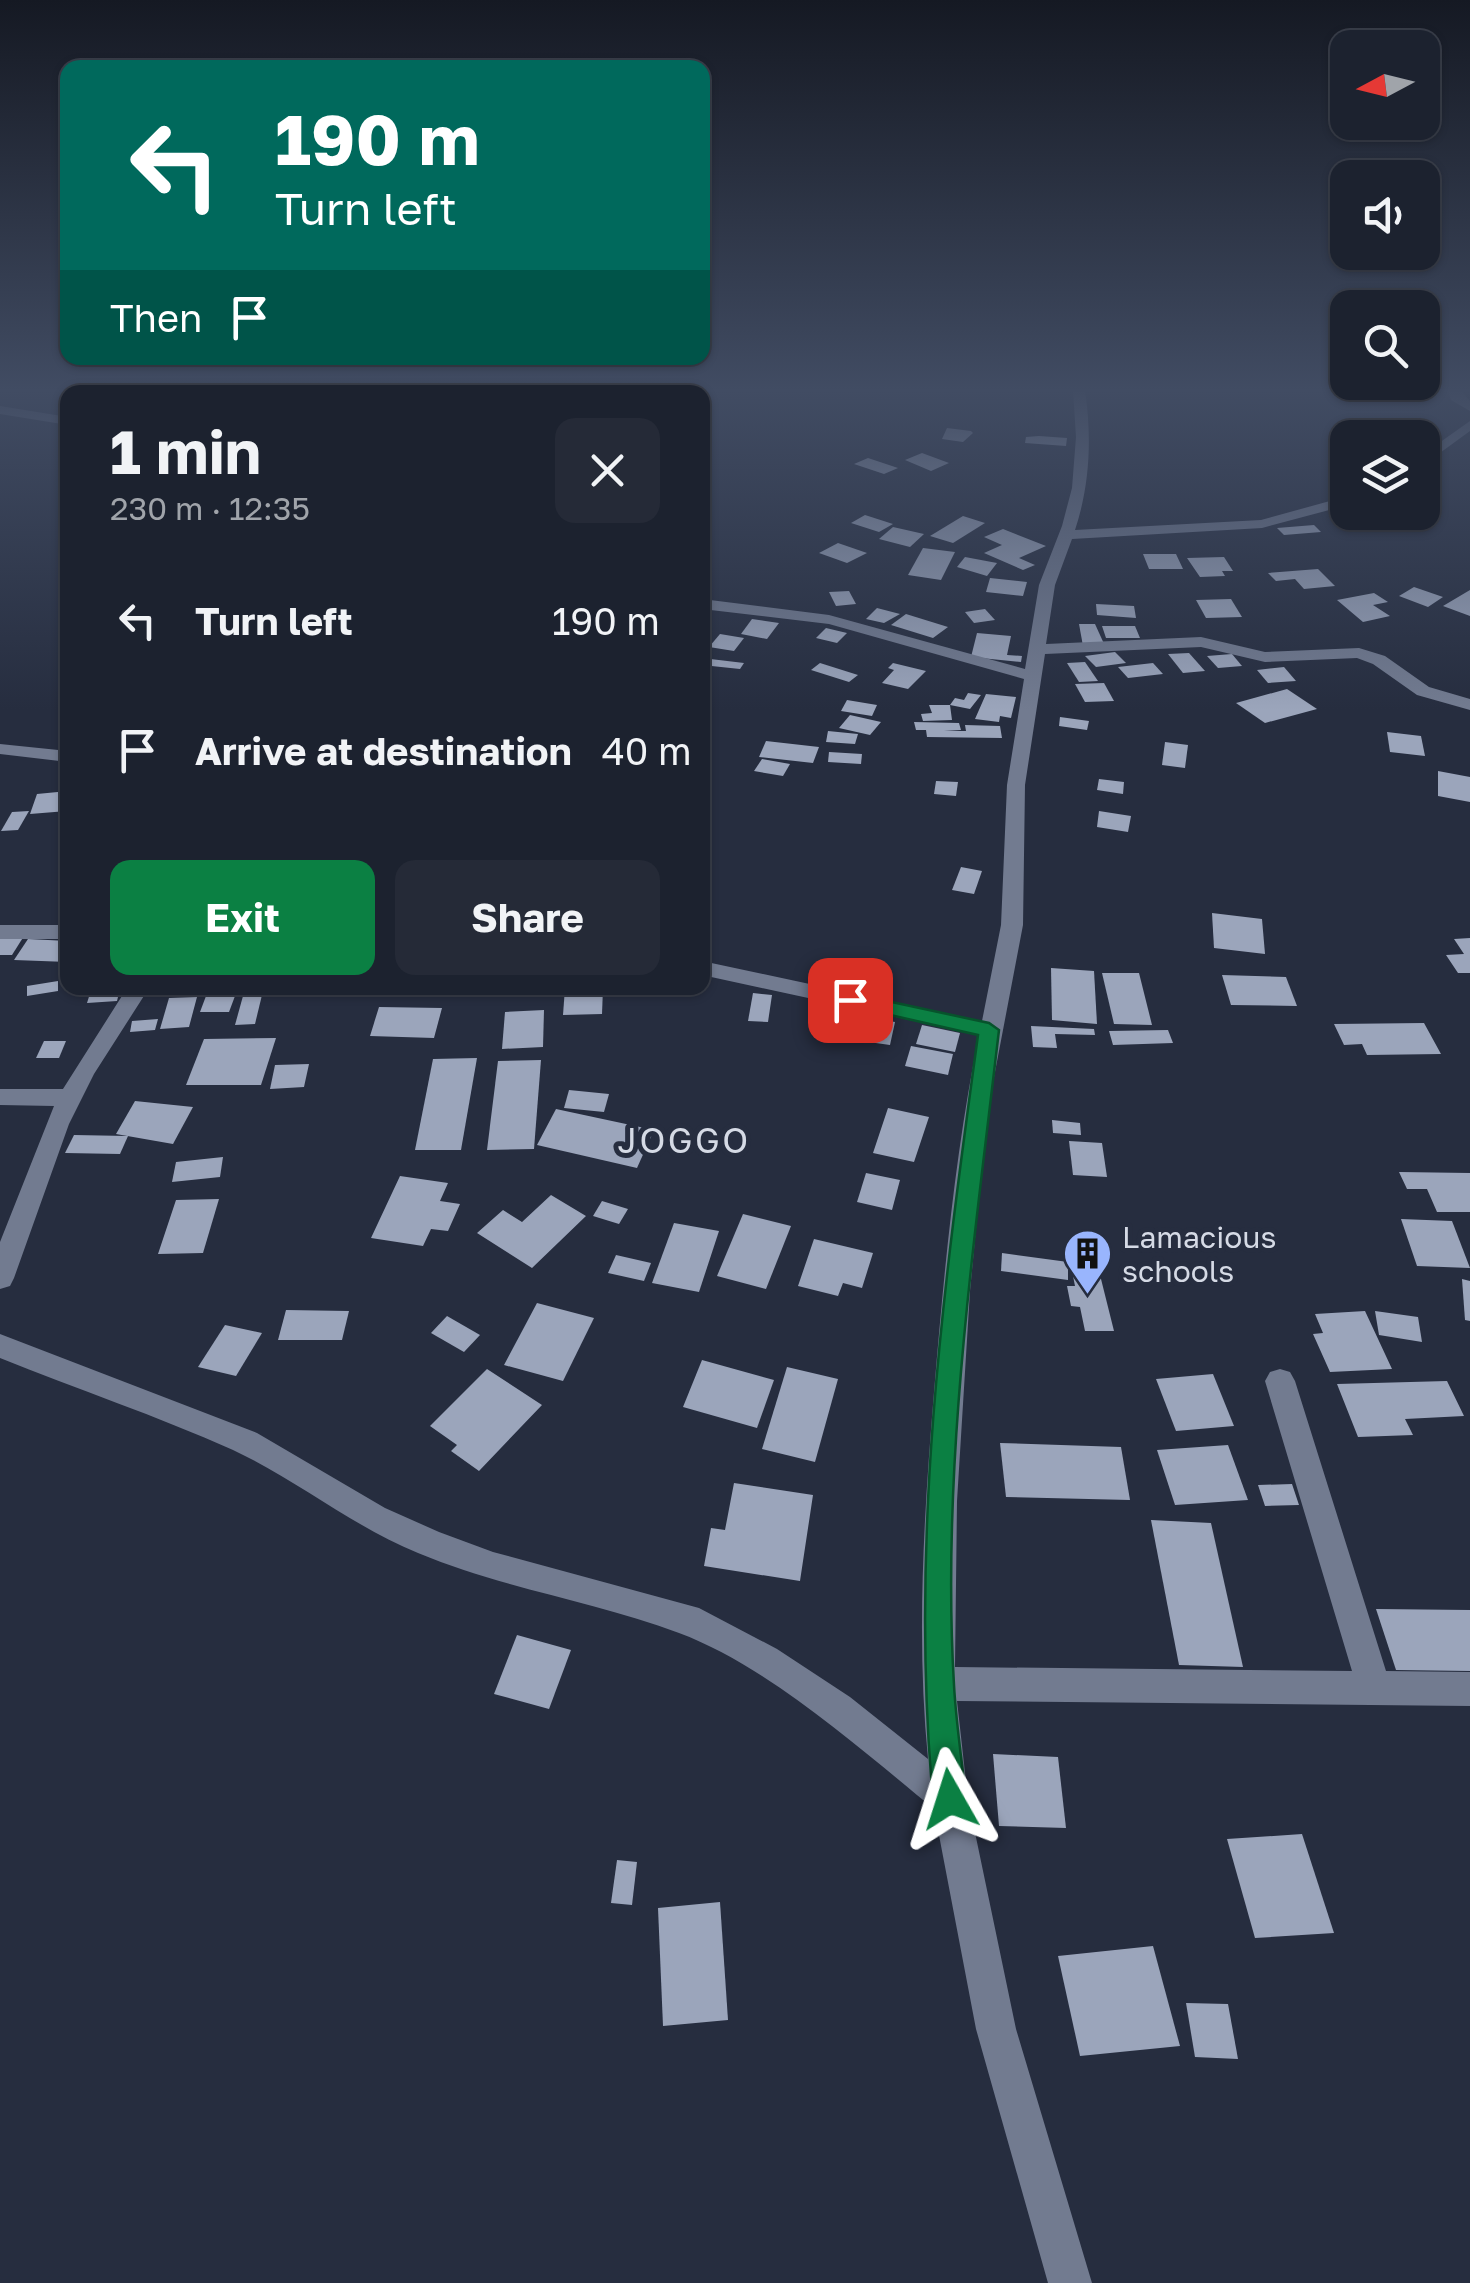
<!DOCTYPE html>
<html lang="en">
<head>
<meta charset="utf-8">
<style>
  :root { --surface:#1c222f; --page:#252a37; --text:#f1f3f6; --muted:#a0a4aa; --line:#3a3f4b; --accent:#0b8043 }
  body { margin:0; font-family:"Golos Text",sans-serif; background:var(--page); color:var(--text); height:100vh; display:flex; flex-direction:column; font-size:38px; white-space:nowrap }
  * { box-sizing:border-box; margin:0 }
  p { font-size:32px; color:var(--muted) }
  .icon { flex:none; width:55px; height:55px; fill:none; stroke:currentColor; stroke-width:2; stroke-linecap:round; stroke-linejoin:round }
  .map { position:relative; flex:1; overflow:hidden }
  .details { position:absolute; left:60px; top:385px; width:650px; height:610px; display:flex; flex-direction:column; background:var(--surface); border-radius:20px; box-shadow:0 2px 8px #0004,0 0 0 2px var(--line) }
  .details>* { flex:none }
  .banner { position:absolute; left:60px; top:60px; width:650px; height:305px; border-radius:20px; box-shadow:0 2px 8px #0004,0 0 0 2px var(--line); background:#00695c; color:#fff; overflow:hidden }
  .needle { width:65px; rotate:263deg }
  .controls { position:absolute; left:1330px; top:30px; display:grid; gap:20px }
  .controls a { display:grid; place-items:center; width:110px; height:110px; border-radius:20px; background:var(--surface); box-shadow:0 2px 8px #0004,0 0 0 2px var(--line); font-size:50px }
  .pin { position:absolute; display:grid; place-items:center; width:85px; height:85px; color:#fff; margin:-42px; border-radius:20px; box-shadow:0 5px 15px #0006 }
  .me { position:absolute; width:110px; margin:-55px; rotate:354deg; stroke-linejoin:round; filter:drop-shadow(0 0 8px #0008) }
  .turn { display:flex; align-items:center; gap:35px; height:210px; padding:0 50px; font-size:45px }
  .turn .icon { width:130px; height:130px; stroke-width:2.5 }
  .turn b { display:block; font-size:70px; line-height:85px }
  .then { display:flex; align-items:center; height:95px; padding:0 50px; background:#0003; gap:20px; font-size:38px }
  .round { display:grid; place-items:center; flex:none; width:105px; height:105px; border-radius:20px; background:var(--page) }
  .headline { display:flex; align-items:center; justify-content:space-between; height:170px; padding:0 50px }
  h1 { font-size:60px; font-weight:700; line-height:75px }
  .action { display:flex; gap:20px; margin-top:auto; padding:20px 50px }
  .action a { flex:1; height:115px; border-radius:20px; background:var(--accent); color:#fff; font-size:40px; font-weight:700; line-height:115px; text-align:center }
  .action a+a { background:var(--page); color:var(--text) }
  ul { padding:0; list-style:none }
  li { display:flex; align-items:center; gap:30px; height:130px; padding:0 50px }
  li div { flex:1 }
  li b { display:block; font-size:38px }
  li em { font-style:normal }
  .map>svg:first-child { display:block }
  .building { fill:#9ba5bb }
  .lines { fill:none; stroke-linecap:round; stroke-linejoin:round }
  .street { fill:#727b90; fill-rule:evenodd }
  .route { fill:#0b8043; stroke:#07532c; stroke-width:2.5 }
  .labels { text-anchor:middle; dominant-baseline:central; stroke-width:10; stroke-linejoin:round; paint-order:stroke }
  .poi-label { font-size:30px; fill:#d5dae5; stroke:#262d3f; text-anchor:start }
  .quarter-label { font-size:35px; letter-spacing:2.5px; fill:#d5dae5; stroke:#262d3f }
</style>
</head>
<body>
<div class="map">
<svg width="1470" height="2283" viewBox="0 0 1470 2283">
  <rect width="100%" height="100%" fill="#262d3f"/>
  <g class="building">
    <polygon points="947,428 971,431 973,433 963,442 942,439"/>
    <polygon points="1039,436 1067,438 1066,446 1025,443 1026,437"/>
    <polygon points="922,453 949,463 931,471 905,460"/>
    <polygon points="868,458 898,468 884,474 854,464"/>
    <polygon points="865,515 893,524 879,532 851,523"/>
    <polygon points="963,516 985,523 953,543 930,536"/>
    <polygon points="1314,525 1321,532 1284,535 1277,528"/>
    <polygon points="893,527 924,534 910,547 879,539"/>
    <polygon points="1003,529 1046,546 1019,558 1035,565 1023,570 984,553 1002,545 984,537"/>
    <polygon points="838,543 867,553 847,563 819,553"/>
    <polygon points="923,548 955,552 941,580 908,575"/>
    <polygon points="1143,554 1176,554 1183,569 1149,569"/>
    <polygon points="965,557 997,563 987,576 957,567"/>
    <polygon points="1224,557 1233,571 1222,571 1225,576 1200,577 1187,558"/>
    <polygon points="1318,569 1335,586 1304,589 1295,579 1276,581 1268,573"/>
    <polygon points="990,578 1027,582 1023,596 986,592"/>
    <polygon points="1414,587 1443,597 1428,607 1399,596"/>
    <polygon points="1470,590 1470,616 1443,606"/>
    <polygon points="849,591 856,604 836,606 829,592"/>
    <polygon points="1374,593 1388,602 1373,605 1390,616 1363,622 1337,600"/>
    <polygon points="1231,599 1242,617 1206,618 1196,600"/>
    <polygon points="1096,604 1134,606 1136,618 1097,615"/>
    <polygon points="877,608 900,614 884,623 866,619"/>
    <polygon points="985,609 995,620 974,623 965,612"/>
    <polygon points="906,614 948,627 933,638 891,625"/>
    <polygon points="752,619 779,623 767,639 741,634"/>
    <polygon points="1079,624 1095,624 1105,646 1083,646"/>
    <polygon points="1102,626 1135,626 1140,638 1106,638"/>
    <polygon points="826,628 847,633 837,643 816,638"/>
    <polygon points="977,633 1011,636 1007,655 1022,656 1021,662 971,657"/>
    <polygon points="720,634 744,638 734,651 709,647"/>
    <polygon points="1115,652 1126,663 1096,667 1085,656"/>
    <polygon points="1189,653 1205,671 1183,673 1168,654"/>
    <polygon points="1232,654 1242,666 1218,668 1207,656"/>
    <polygon points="702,658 744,663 740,669 702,665"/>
    <polygon points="1085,662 1098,681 1079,682 1067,663"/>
    <polygon points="820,663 858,675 849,682 811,670"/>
    <polygon points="893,663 926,671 908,689 882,683 894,670 888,668"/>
    <polygon points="1153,663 1163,674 1128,678 1118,667"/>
    <polygon points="1284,667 1296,681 1268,683 1257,670"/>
    <polygon points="1104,683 1114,701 1085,702 1075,684"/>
    <polygon points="1287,689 1317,709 1265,723 1236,703"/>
    <polygon points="968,693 981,695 970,709 950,705 955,698 964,700"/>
    <polygon points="986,694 1016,697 1011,718 1000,716 999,722 975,719"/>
    <polygon points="847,700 877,705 872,716 841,711"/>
    <polygon points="929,705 950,705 952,720 923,721 921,714 932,713"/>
    <polygon points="850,715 881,722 870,735 839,728"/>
    <polygon points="1060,717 1089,721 1087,730 1059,726"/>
    <polygon points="914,722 959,723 961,730 944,731 966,731 965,725 1000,726 1002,738 927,737 926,730 916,730"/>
    <polygon points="828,731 858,734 855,744 826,742"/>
    <polygon points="1387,732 1421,736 1425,756 1390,752"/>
    <polygon points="766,741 819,747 813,763 759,757"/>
    <polygon points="1165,742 1188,745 1185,768 1162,765"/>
    <polygon points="829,752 862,754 861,764 828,762"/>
    <polygon points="762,759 790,764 783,776 754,771"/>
    <polygon points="1438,771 1470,777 1470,802 1438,796"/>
    <polygon points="1099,779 1124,782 1123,794 1097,790"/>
    <polygon points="936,781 958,782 956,796 934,794"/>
    <polygon points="68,791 67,811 30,814 37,794"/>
    <polygon points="29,811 18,830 1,831 12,812"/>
    <polygon points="1099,811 1131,816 1128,832 1097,827"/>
    <polygon points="961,867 982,871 974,894 952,890"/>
    <polygon points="1212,913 1262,919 1265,954 1214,948"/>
    <polygon points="0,935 24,936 12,955 0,955"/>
    <polygon points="1470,938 1470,973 1458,973 1446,955 1464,954 1454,939"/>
    <polygon points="28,939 68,941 68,962 14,960"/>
    <polygon points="1051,968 1094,971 1097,1024 1052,1020"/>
    <polygon points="1102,973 1139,973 1152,1025 1114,1024"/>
    <polygon points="1222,975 1286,977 1297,1006 1231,1005"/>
    <polygon points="58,981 58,991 27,996 27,986"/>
    <polygon points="565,988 603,988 602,1014 563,1015"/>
    <polygon points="120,989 117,1001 87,1003 91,990"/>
    <polygon points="753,993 772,995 768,1022 748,1021"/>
    <polygon points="262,995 255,1024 235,1025 243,996"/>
    <polygon points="206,996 235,996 229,1012 200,1012"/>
    <polygon points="197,997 189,1027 160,1029 169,998"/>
    <polygon points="379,1007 442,1008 434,1038 370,1036"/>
    <polygon points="544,1010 543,1047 502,1049 505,1012"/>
    <polygon points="833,1012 895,1022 890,1045 826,1036"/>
    <polygon points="158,1019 155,1030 130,1032 132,1021"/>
    <polygon points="1424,1023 1441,1054 1367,1055 1362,1044 1344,1045 1334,1024"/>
    <polygon points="922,1025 960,1033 955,1052 916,1044"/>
    <polygon points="1031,1026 1094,1029 1095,1035 1055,1034 1057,1048 1033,1047"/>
    <polygon points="1168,1030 1173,1043 1113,1045 1109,1031"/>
    <polygon points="276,1038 261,1085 186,1085 204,1039"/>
    <polygon points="44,1041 66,1041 59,1058 36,1058"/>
    <polygon points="911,1046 953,1054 948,1075 905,1066"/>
    <polygon points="477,1058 461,1150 415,1150 433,1059"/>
    <polygon points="541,1060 534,1149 487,1150 498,1061"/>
    <polygon points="309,1064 304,1087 270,1089 275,1065"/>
    <polygon points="569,1090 609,1094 604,1112 564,1108"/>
    <polygon points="135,1101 193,1107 173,1144 116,1134"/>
    <polygon points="888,1108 929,1117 914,1162 873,1153"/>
    <polygon points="556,1109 654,1130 637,1168 537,1145"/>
    <polygon points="1052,1120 1080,1123 1081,1135 1053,1133"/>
    <polygon points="74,1135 128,1136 120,1154 65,1153"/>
    <polygon points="1069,1141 1102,1143 1107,1177 1073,1175"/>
    <polygon points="223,1157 220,1177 172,1182 176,1162"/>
    <polygon points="1399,1172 1470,1173 1470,1212 1437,1212 1427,1189 1407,1189"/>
    <polygon points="866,1173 900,1180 892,1210 857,1202"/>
    <polygon points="400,1176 448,1183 440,1201 460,1204 448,1231 431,1229 423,1246 371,1238"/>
    <polygon points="551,1195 586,1216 532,1268 477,1233 503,1210 522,1222"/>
    <polygon points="219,1199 203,1253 158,1254 176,1200"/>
    <polygon points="602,1201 628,1209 619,1224 593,1216"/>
    <polygon points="743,1214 791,1226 766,1289 717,1276"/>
    <polygon points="1401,1219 1452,1221 1470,1268 1417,1266"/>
    <polygon points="674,1223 719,1231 699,1292 652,1283"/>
    <polygon points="814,1239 873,1253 862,1288 843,1283 838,1296 798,1286"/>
    <polygon points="1002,1253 1068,1262 1068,1280 1001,1271"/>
    <polygon points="616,1255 651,1263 644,1281 608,1273"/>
    <polygon points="1100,1275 1114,1331 1085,1331 1080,1307 1071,1306 1067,1286 1075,1286 1073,1276"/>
    <polygon points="1462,1279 1470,1281 1470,1321 1465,1320"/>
    <polygon points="537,1303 594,1318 563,1381 504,1365"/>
    <polygon points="286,1310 349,1311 342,1340 278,1340"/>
    <polygon points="1365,1311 1392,1369 1330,1372 1313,1334 1323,1333 1315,1314"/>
    <polygon points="1375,1311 1418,1317 1422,1342 1379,1335"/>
    <polygon points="447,1316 480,1335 464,1352 431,1333"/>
    <polygon points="225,1325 262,1333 236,1376 198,1367"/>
    <polygon points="702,1360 774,1380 757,1428 683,1407"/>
    <polygon points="787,1367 838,1379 815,1462 762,1449"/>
    <polygon points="487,1369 542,1405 479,1471 451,1451 457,1445 430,1426"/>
    <polygon points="1213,1374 1234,1426 1176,1431 1156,1379"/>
    <polygon points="1447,1381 1464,1416 1405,1419 1413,1435 1358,1437 1337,1384"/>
    <polygon points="1000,1443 1121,1447 1130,1500 1006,1497"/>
    <polygon points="1228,1445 1248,1500 1175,1505 1157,1450"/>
    <polygon points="734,1483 813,1495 800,1581 704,1566 711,1528 725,1530"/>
    <polygon points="1292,1484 1299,1505 1265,1506 1258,1485"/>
    <polygon points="1151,1520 1211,1523 1243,1667 1179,1665"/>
    <polygon points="1376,1609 1470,1610 1470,1671 1396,1670"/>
    <polygon points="517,1635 571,1650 549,1709 494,1694"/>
    <polygon points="993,1754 1058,1757 1066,1828 999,1826"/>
    <polygon points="1302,1834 1334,1933 1255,1938 1227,1839"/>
    <polygon points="617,1860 637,1862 632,1905 611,1903"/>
    <polygon points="720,1902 728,2020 663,2026 658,1908"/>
    <polygon points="1153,1946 1180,2046 1080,2056 1058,1956"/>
    <polygon points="1186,2003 1228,2004 1238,2059 1195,2057"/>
  </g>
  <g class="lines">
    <g class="street">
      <path d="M1073,390H1085C1092,437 1090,485 1075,530L1261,520L1348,496V505L1262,528L1072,539L1055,585L1046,644L1201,637L1265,652L1359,648L1385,656L1429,687L1470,699V710L1417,695L1373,664L1357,658L1265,662L1201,647L1045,654L1025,785L1023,925L987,1114L970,1291L957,1501L955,1667L1352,1671L1265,1381L1270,1372L1280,1369L1290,1372L1295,1381L1386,1671L1470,1672V1706L957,1701L968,1799L1016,2029L1092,2283H1048L976,2029L934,1809C862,1750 766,1665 679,1633C594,1601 504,1589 418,1553C352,1526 297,1480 233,1450C157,1416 77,1389 0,1358V1334L257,1433L385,1508L439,1532L493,1552L699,1608L777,1649L850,1697L928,1759C916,1637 924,1514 934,1392C944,1272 955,1153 979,1035L702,975V961L982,1021L1001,925L1007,785L1024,679L829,624L702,609V599L829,615L1025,669L1039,585L1062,526L1072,488L1076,437Z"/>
      <polygon points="1448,390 1460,390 1470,401 1470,411 1451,400"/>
      <polygon points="0,406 68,417 68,425 0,414"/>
      <polygon points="1470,421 1470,431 1422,466 1422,455"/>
      <polygon points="0,744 68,751 68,762 0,754"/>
      <rect x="0" y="925" width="68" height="14"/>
      <polygon points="127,988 149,988 94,1074 69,1124 14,1278 10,1286 0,1289 0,1242 54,1106 0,1105 0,1089 63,1089"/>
    </g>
  </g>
  <linearGradient id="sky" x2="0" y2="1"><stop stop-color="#151923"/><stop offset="0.55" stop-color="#414c63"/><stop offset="1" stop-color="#414c63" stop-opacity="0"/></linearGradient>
  <rect width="1470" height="710" fill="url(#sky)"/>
  <path class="route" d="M850,993L989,1023L999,1030C974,1245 941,1469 954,1685C956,1723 962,1761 966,1799L961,1811L950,1815L938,1811L933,1799C909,1540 943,1291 978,1035L842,1004L839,1000Z"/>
  <defs>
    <symbol id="building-pin" viewBox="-11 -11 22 30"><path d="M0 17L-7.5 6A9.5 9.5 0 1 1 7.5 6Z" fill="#99b5fd" stroke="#262d3f"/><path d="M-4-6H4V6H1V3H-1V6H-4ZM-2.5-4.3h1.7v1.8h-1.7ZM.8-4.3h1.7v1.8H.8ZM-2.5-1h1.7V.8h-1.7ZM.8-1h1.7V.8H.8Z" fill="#111"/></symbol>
  </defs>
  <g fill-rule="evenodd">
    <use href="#building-pin" x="1060" y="1226" width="55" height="75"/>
  </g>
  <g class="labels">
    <g class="poi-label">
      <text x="1122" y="1237">Lamacious<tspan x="1122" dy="34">schools</tspan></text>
    </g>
    <g class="quarter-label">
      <text x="684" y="1140">JOGGO</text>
    </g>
  </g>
</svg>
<div class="controls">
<a><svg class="needle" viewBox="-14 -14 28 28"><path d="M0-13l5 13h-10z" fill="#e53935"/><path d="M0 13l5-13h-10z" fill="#a0a4aa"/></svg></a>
<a><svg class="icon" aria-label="sound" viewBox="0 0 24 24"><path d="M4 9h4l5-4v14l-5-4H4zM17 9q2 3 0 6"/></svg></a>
<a><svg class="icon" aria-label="search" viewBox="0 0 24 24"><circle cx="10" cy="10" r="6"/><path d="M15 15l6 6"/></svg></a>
<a><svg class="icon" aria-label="layers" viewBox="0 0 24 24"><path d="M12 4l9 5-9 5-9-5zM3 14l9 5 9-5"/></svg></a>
</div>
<div class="pin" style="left:850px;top:1000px;background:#d93025"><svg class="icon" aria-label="arrive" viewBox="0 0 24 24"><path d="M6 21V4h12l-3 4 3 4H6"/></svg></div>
<svg class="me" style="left:950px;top:1799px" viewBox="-20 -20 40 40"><path d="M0-17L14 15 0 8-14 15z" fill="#0b8043" stroke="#fff" stroke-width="4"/></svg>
<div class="banner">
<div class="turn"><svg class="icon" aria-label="left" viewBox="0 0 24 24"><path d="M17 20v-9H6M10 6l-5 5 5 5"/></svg><div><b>190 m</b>Turn left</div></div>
<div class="then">Then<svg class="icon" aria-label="arrive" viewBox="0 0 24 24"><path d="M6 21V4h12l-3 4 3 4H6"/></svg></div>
</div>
<section class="details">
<div class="headline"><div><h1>1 min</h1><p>230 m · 12:35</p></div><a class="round"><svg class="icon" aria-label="close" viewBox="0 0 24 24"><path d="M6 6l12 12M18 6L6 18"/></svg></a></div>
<ul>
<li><svg class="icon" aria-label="left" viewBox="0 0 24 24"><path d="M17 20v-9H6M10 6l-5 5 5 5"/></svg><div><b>Turn left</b></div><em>190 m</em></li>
<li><svg class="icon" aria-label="arrive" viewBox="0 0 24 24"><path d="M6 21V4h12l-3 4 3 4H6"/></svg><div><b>Arrive at destination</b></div><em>40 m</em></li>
</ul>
<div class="action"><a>Exit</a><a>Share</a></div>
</section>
</div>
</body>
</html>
